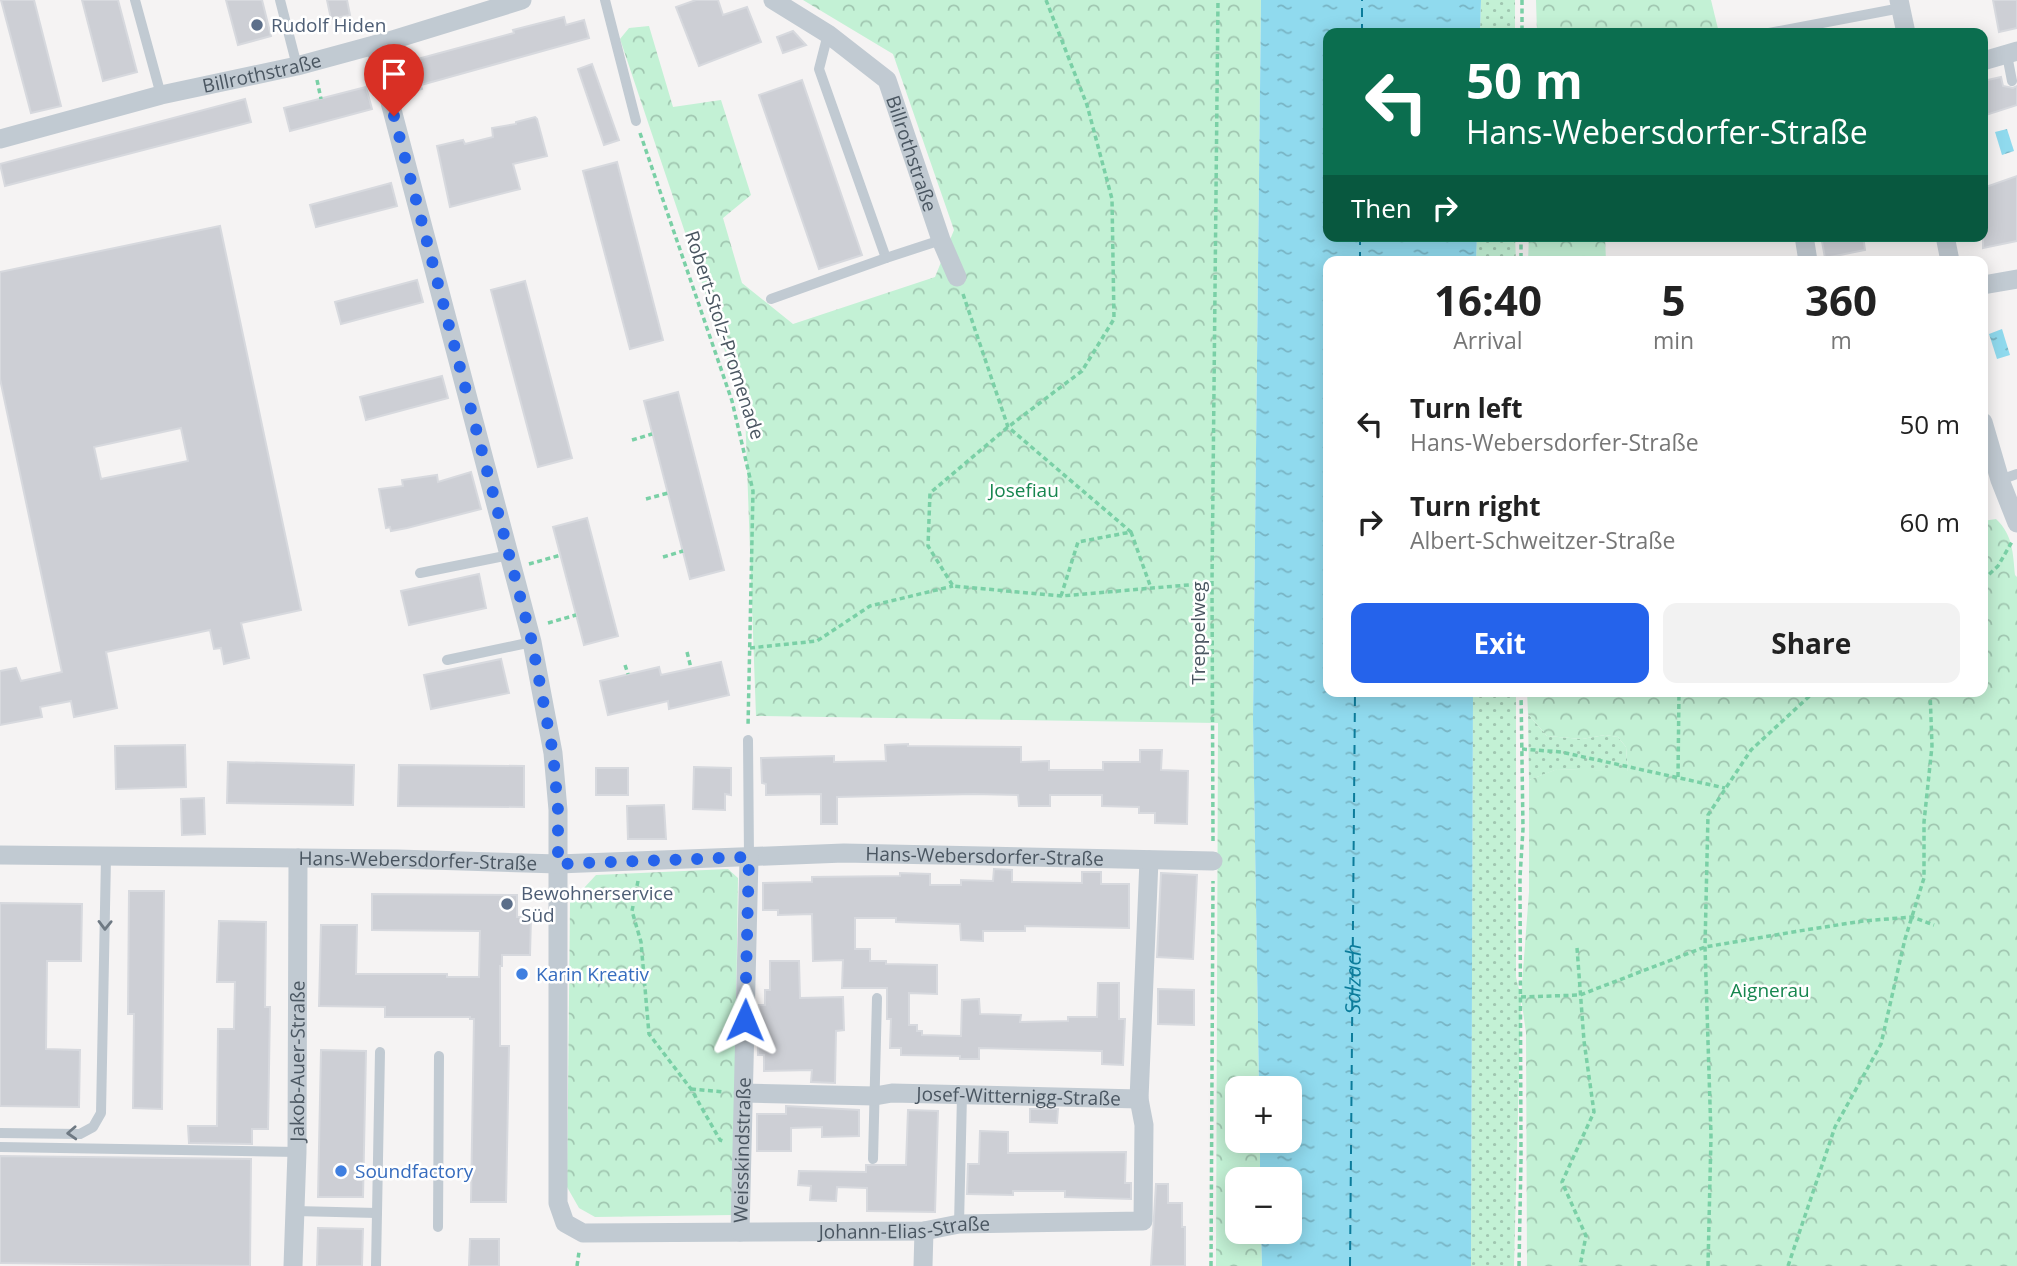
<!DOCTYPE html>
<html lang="en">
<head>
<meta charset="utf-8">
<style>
  :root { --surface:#fff; --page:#f2f2f2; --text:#222; --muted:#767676; --accent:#2563eb }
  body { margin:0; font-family:"Open Sans",sans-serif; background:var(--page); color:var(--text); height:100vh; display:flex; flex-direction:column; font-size:26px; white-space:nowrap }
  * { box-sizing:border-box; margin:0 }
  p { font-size:23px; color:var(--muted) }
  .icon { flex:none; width:38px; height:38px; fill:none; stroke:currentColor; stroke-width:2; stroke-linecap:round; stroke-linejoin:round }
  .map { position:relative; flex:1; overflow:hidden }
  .side { position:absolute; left:1323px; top:256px; width:665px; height:441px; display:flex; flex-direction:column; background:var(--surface); border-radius:14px; box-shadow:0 4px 18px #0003 }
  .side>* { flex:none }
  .guide { position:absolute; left:1323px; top:28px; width:665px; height:214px; border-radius:14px; box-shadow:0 4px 18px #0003; background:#0b6e4f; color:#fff; overflow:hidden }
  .buttons { position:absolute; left:1225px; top:1076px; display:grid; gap:14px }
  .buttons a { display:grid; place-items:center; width:77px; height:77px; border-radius:14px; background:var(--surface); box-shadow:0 4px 18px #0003; font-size:35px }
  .pin { position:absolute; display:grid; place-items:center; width:60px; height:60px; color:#fff; margin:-72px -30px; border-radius:50% 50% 50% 0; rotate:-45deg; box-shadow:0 0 7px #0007 }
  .pin .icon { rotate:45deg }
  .me { position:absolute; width:77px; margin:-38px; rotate:1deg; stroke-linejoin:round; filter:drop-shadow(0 0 5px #0008) }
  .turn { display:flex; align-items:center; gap:24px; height:147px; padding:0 28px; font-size:32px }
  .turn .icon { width:91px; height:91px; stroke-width:2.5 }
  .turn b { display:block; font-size:49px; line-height:60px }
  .then { display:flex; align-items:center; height:66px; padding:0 28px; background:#0003; gap:14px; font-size:26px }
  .eta { display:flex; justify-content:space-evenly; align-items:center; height:119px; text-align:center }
  .eta b { font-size:42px; font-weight:700; line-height:49px }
  .button { display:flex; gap:14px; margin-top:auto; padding:14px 28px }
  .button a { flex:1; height:80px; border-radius:14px; background:var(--accent); color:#fff; font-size:28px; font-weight:700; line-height:80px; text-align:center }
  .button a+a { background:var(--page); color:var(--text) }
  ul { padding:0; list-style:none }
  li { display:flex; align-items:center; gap:21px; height:98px; padding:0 28px }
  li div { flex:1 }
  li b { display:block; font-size:26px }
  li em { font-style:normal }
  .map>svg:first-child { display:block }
  .grass { fill:url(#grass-dots) }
  .forest { fill:url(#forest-crowns) }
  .water { fill:url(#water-ripples) }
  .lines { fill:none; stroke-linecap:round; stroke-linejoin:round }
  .ferry { stroke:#0c7c9b; stroke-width:2; stroke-dasharray:9 7; stroke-linecap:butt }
  .building { fill:#cdcfd5; stroke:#d7d9de; stroke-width:2; fill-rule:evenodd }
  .path { stroke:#7ad0a6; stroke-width:3.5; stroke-dasharray:5 3.5; stroke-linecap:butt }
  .service { stroke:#c1cad2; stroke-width:10 }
  .minor { stroke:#c1cad2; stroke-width:19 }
  .oneway { stroke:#6e7983 }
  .route { stroke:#2563eb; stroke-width:12; stroke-dasharray:0 21.6 }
  .service-dot { fill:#5c6f8a; stroke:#fff; stroke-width:2.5 }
  .shop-dot { fill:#3f7fe0; stroke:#fff; stroke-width:2.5 }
  .labels { text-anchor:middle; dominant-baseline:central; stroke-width:5; stroke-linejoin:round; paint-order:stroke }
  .service-label { font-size:19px; fill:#4e5e75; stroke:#fff; text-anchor:start }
  .street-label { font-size:19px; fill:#4a5661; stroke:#fff }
  .park-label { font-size:19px; fill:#17864f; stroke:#fff }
  .shop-label { font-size:19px; fill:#366cbe; stroke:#fff; text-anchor:start }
  .water-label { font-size:21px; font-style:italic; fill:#0c7c9b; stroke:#fff }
</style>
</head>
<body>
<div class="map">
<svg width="2017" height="1266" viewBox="0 0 2017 1266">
  <defs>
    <pattern id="grass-dots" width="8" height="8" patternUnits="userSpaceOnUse" patternTransform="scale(1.75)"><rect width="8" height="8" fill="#c3f1d5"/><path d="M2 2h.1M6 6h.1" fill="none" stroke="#a0c6b0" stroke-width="1.8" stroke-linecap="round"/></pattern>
    <pattern id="forest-crowns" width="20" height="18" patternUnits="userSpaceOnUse" patternTransform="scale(1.75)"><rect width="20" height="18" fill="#c3f1d5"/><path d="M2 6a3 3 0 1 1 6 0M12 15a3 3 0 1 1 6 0" fill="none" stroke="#a0c6b0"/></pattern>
    <pattern id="water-ripples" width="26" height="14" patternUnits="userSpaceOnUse" patternTransform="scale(1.75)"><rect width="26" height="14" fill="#90daee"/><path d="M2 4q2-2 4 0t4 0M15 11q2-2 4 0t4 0" fill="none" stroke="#78b4c4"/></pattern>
  </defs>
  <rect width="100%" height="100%" fill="#f5f3f3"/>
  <g class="grass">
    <polygon points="1481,0 1515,0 1515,33 1480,33"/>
    <polygon points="1477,236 1515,236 1516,261 1476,261"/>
    <polygon points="1473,691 1516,691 1516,977 1521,997 1514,1266 1471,1266"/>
    <polygon points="1528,714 1547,736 1582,739 1605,735 1618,737 1626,747 1628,772 1558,769 1529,780"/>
  </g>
  <g class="forest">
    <polygon points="803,0 1261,0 1253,720 1259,1088 1237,1088 1237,1141 1260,1141 1260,1179 1237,1180 1237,1232 1261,1232 1262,1266 1216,1266 1218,723 756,716 745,411 620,39 629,28 649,26 673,107 721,100 751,195 723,218 742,283 793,324 935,277 954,230 893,54"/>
    <polygon points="1536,0 1711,0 1719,33 1537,33"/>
    <polygon points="1529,236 1605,236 1606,261 1528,261"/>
    <path d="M1996,519C2013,535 2013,553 2015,575L2017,577V1266H1527L1526,1033L1521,997L1529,892V780L1557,769L1628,771L1626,747L1618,737L1605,735L1582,739L1547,736L1528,714L1527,691H1983V521Z"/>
    <polygon points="728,869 738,878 733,1215 595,1217 579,1208 567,1187 570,903 596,875"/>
  </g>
  <g class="water">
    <polygon points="1261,0 1481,0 1480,33 1328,33 1328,236 1477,236 1476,261 1328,261 1328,691 1473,691 1471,1266 1262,1266 1261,1232 1290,1232 1290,1180 1260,1179 1260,1141 1290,1141 1290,1088 1259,1088 1253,720"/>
    <polygon points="2007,129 2014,151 2002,155 1995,132"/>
    <polygon points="2002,329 2010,355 1997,359 1989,334"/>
  </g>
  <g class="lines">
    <g class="ferry">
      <polyline points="1362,33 1362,0"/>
      <polyline points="1360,261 1360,236"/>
      <path id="s1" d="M1350,1266L1355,691"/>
    </g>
  </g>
  <g class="building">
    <polygon points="1,0 34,0 61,106 31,113"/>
    <polygon points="82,0 118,0 137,72 103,81"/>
    <polygon points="226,0 262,0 271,36 238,45"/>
    <polygon points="327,0 347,0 350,15 331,19"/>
    <polygon points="696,0 718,0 723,15 747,7 761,42 699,66 676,7"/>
    <polygon points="1993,0 2017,0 2017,28 1999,32"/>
    <polygon points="564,17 566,25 584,20 589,38 421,85 422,89 404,93 399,74 417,69 414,60 514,33 513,30"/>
    <polygon points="793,31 806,45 783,53 777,37"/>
    <polygon points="592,64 619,140 604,145 578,69"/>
    <polygon points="2001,77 2003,86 2013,88 2017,86 2017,105 1983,116 1983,81"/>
    <polygon points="802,80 862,255 819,269 759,95"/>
    <polygon points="366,87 372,109 290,131 284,108"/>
    <polygon points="245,99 251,122 5,186 0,164"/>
    <polygon points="535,117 537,119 547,156 513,164 520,189 450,207 437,146 463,140 465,144 493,137 492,128 516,124 516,122"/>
    <polygon points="617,162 663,340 630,349 583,171"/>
    <polygon points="2017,176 2017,241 1983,248 1983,188"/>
    <polygon points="391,183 397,206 316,227 310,205"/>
    <path d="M220,226L301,610L241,623L249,658L224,664L221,648L214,649L210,630L106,652L117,708L74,717L71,701L40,707L42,717L0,725V671L16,668L21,681L62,672L0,379V272ZM181,428L188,461L101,479L94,447Z"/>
    <polygon points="1821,236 1863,236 1865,250 1825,258"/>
    <polygon points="417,280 423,302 341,324 335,302"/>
    <polygon points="525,281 572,458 538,467 491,290"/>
    <polygon points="442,376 448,398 366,420 360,397"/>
    <polygon points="678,392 724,570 690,579 644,401"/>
    <polygon points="471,472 481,509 407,528 391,531 390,527 386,528 379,489 403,486 402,480 437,475 438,482"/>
    <polygon points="587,518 618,636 584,645 553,527"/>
    <polygon points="479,574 486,608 409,625 401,591"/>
    <polygon points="501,659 509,693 431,709 424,675"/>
    <polygon points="721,662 729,695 669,709 668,701 608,715 600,681 659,667 661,675"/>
    <polygon points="908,744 908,746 1021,747 1021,762 1049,761 1049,770 1103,770 1103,762 1140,762 1140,750 1162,750 1161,770 1188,771 1187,824 1155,823 1155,813 1139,813 1139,807 1102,806 1102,795 1050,795 1050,806 1019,806 1018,795 974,794 837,797 837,824 821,824 821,794 766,795 766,784 762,783 761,758 834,756 834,762 886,761 885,745"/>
    <polygon points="185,745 186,787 116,789 115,746"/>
    <polygon points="228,762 354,765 353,805 227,803"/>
    <polygon points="399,765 524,766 524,807 398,806"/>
    <polygon points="694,767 731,768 731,795 725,794 725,810 693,809"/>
    <rect x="596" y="768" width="32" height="27"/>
    <polygon points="204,798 205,834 182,835 181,799"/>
    <polygon points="664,805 666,839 628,839 627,806"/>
    <polygon points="994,869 1012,870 1012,882 1082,883 1082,872 1101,872 1101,884 1129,884 1129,928 1025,926 1025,931 983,931 983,941 961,940 960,924 896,922 896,918 855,918 855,949 870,949 870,961 886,961 886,964 937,965 937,994 909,993 909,1025 917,1025 917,1031 922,1031 922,1035 961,1036 962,1000 979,999 980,1014 1021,1015 1020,1022 1068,1021 1068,1017 1097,1017 1098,983 1119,983 1119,1019 1125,1019 1123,1065 1102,1064 1102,1051 979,1048 979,1059 960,1059 960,1056 901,1055 901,1048 890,1048 891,1019 887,1019 887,988 842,988 843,960 813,961 812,914 778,915 778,910 763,910 763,883 812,882 812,877 900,876 900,873 930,874 930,885 961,885 961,880 993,881"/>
    <polygon points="1161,873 1197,875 1193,959 1157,957"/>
    <polygon points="129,891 164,891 162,1109 133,1108 134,1014 128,1014"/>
    <polygon points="372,894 517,895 517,917 531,917 530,955 502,955 502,966 500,966 500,1046 509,1046 506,1202 471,1202 474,1019 470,1019 470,1017 385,1017 385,1007 319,1006 321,925 357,925 356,974 447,974 447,977 479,977 480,931 372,930"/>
    <polygon points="0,903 82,904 81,961 47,961 46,1049 80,1050 79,1107 0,1106"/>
    <polygon points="219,921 266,922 265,1007 270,1007 268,1129 252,1129 252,1144 189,1143 188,1126 217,1126 218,1029 234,1029 235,982 217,982"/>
    <polygon points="770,961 799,961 800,998 843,997 844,1030 836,1031 835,1083 811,1082 812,1070 764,1071 764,1055 758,1055 759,1005 765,1005 765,990 770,990"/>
    <polygon points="1158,989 1194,990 1194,1025 1158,1024"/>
    <polygon points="321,1050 366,1051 363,1197 318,1197"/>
    <polygon points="786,1106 859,1110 859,1136 822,1137 822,1127 791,1128 791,1151 757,1151 757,1114 786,1114"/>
    <polygon points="1030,1109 1058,1109 1057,1123 1030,1122"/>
    <polygon points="908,1110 938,1111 935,1212 867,1211 867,1188 837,1187 836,1201 810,1200 811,1186 798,1185 799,1171 866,1172 866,1165 906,1165"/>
    <polygon points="980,1131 1008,1132 1008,1153 1126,1152 1125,1183 1131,1183 1131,1199 1065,1197 1065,1191 1013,1191 1013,1195 967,1194 968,1164 979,1164"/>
    <polygon points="0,1156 251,1159 250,1266 0,1263"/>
    <polygon points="1156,1184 1168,1184 1168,1203 1182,1203 1182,1227 1185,1227 1185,1266 1151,1266"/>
    <polygon points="318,1228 363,1229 362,1266 317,1266"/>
    <polygon points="470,1239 499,1239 499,1266 469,1266"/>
  </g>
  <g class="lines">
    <g class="path">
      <polyline points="1046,0 1087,105 1112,199 1114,319 1082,371 1008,427 930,493 928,546 953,586 1061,596 1211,583"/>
      <polyline points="1522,0 1522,33"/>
      <polyline points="317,80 321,99"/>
      <polyline points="640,133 732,401 753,491 748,727"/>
      <polyline points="1521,236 1521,261"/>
      <polyline points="963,294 1008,427 1131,532"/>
      <polyline points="632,440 652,434"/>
      <polyline points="646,499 668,493"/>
      <polyline points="663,557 683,551"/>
      <polyline points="529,564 561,555"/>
      <polyline points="1983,580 1998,566 2013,540"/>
      <polyline points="1061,596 1078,542 1131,532 1151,588"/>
      <polyline points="548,623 576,615"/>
      <polyline points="750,648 817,641 870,606 953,586"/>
      <polyline points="687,652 691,668"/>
      <polyline points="625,665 628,674"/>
      <polyline points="1522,749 1561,752 1725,788"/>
      <polyline points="1678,777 1679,691"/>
      <polyline points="1213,841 1212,583 1218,0"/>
      <polyline points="638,881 632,911 641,942 649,1034 691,1089 720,1140 723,1141"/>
      <polyline points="1577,948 1584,1041 1594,1112 1562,1182 1586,1236 1580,1266"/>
      <polyline points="1521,997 1580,995 1705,947 1799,931 1863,921 1912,917 1934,925"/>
      <polyline points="691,1089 724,1092"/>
      <polyline points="577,1266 579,1252"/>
      <polyline points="1211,1266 1213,881"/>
      <polyline points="1519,1266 1521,1159 1520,877 1523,829 1521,691"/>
      <polyline points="1708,1266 1711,1136 1705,947 1708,815 1751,750 1815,691"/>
      <polyline points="1788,1266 1835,1127 1881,1044 1905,939 1924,878 1924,822 1932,746 1930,691"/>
    </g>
    <g class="service">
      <polyline points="135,0 161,95"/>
      <polyline points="280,0 297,66"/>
      <polyline points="605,0 636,121"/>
      <polyline points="1769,33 1901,8"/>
      <polyline points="828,34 819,69 886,258 941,240"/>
      <polyline points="2007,55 2012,81"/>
      <polyline points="771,299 886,258"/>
      <polyline points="2000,480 2017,474"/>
      <polyline points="420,573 510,555"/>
      <polyline points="447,660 532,642"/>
      <polyline points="748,740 749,857"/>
      <polyline points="0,1133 80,1134 93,1127 101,1113 106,857"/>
      <polyline points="0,1147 297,1152"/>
      <polyline points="873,1159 877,998"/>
      <polyline points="295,1211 377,1213"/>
      <polyline points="959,1224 962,1095"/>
      <polyline points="438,1227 439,1056"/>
      <polyline points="376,1266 380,1052"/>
    </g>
    <g class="minor">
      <path id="s2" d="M773,0L828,34L887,80L941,240L957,277"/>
      <polyline points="1899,0 1906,33"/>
      <path id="s3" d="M375,45L532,642L553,753L558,810V1203L565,1223L583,1233L924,1231L959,1224L1143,1221L1144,1125L1139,1099L1149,860"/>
      <polyline points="1983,61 2017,51"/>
      <path id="s4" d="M0,139L161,95L297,66L389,41L522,0"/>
      <polyline points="1804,236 1808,261"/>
      <polyline points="1945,236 1950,261"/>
      <polyline points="1983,285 2017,279"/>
      <polyline points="1983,422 2000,480 2017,523"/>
      <path id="s5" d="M0,855L398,859L558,864L844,853L1213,861"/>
      <path id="s6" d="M743,1093L875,1096L892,1093L1139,1099"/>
      <path id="s7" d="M740,1232L749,857"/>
      <path id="s8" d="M293,1266L297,1152L298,858"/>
      <polyline points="923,1266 924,1231"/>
    </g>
  </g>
  <defs><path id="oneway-chevron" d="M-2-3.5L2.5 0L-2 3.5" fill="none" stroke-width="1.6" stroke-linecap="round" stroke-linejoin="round" transform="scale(1.75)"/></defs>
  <g class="oneway">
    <use href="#oneway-chevron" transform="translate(105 925) rotate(91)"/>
    <use href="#oneway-chevron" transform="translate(72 1133) rotate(177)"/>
  </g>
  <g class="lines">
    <polyline class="route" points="394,116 532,642 553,753 558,810 558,864 749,857 745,1020"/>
  </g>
  <g class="service-dot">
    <circle cx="257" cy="25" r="7"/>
    <circle cx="507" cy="904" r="7"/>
  </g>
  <g class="shop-dot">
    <circle cx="522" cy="974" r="7"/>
    <circle cx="341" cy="1171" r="7"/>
  </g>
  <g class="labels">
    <g class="service-label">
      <text x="271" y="25">Rudolf Hiden</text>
      <text x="521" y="893">Bewohnerservice<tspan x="521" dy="22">Süd</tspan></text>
    </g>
    <g class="street-label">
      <text stroke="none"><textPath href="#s4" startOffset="270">Billrothstraße</textPath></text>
      <text stroke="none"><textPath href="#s2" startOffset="217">Billrothstraße</textPath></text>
      <text transform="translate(725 335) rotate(72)">Robert-Stolz-Promenade</text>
      <text transform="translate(1198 633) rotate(-90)">Treppelweg</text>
      <text stroke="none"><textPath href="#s5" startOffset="985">Hans-Webersdorfer-Straße</textPath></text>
      <text stroke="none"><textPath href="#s5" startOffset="418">Hans-Webersdorfer-Straße</textPath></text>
      <text stroke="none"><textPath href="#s8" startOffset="205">Jakob-Auer-Straße</textPath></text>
      <text stroke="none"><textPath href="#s6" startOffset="276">Josef-Witternigg-Straße</textPath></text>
      <text stroke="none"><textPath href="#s7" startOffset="82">Weisskindstraße</textPath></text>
      <text stroke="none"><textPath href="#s3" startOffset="1544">Johann-Elias-Straße</textPath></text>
    </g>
    <g class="park-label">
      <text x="1024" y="490">Josefiau</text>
      <text x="1770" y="990">Aignerau</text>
    </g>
    <g class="shop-label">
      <text x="536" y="974">Karin Kreativ</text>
      <text x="355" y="1171">Soundfactory</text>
    </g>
    <g class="water-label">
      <text stroke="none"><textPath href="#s1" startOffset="287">Salzach</textPath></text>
    </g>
  </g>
</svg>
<div class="buttons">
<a>+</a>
<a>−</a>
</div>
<div class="pin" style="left:394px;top:116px;background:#d93025"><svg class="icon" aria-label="arrive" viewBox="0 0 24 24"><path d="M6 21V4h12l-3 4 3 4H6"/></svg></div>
<svg class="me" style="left:745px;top:1020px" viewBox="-20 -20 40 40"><path d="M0-17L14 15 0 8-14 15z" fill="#2563eb" stroke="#fff" stroke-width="4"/></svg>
<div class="guide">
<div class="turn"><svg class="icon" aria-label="left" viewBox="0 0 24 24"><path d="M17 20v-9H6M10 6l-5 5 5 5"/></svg><div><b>50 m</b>Hans-Webersdorfer-Straße</div></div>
<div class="then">Then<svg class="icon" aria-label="right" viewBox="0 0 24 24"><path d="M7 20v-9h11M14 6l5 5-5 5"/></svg></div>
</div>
<section class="side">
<div class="eta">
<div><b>16:40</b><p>Arrival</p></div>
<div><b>5</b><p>min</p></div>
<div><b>360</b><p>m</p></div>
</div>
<ul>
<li><svg class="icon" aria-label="left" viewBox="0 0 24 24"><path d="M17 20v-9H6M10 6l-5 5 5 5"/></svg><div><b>Turn left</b><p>Hans-Webersdorfer-Straße</p></div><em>50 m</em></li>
<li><svg class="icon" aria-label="right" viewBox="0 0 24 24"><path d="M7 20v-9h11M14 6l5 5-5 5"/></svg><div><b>Turn right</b><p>Albert-Schweitzer-Straße</p></div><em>60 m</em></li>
</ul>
<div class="button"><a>Exit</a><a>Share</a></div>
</section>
</div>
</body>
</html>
